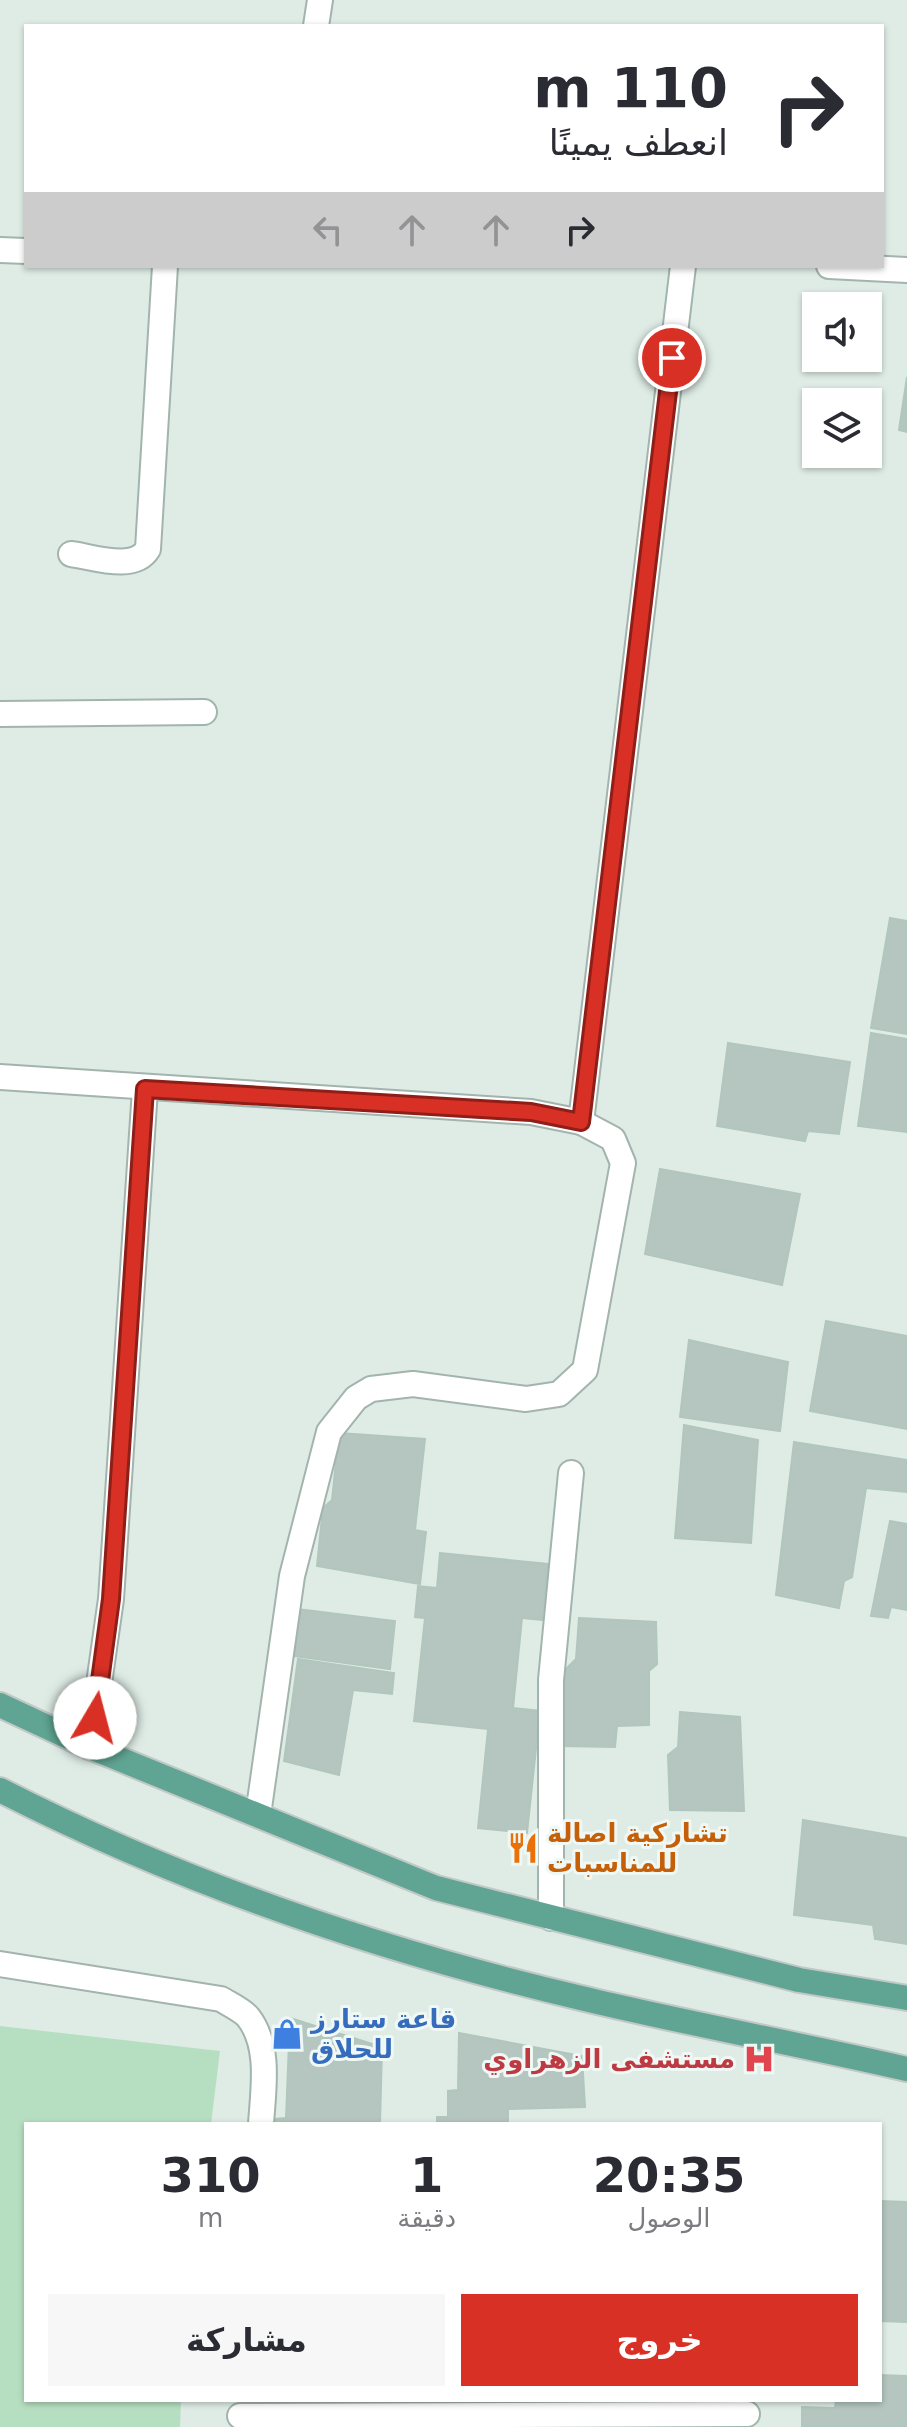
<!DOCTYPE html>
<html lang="ar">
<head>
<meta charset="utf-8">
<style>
  :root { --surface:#fff; --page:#f7f7f7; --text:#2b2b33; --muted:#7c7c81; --accent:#d93025 }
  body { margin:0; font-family:"DejaVu Sans","Noto Naskh Arabic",sans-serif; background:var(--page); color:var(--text); direction:rtl; height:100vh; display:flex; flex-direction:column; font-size:30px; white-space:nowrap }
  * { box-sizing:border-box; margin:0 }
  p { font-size:26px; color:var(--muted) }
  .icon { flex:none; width:44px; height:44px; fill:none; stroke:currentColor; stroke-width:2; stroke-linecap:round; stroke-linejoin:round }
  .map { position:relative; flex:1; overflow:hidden; direction:ltr }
  .sheet { position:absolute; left:24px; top:2122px; width:858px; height:280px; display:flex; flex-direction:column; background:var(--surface); border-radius:0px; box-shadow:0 2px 6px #0004; direction:rtl }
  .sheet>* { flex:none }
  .top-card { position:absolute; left:24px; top:24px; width:860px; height:244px; border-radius:0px; box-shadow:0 2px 6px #0004; direction:rtl; background:#fff; color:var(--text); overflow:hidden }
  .buttons { position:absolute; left:802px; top:292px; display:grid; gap:16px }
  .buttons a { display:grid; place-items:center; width:80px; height:80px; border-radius:0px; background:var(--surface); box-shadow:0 2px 6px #0004; font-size:40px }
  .pin { position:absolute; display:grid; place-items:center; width:68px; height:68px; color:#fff; margin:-34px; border:4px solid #fff; border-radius:50%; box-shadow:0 2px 8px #0007 }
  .me { position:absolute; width:88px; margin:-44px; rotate:8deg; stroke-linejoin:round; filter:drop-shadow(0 0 6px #0008) }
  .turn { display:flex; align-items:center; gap:28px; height:168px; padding:0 24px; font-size:36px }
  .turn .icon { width:104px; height:104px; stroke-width:2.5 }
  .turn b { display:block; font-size:56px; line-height:68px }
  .lanes { display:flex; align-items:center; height:76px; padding:0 24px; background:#0003; justify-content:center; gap:40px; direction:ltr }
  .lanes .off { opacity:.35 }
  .eta { display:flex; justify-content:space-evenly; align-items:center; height:136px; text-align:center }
  .eta b { font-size:48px; font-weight:700; line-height:56px }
  .button { display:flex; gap:16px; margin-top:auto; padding:16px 24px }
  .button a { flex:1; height:92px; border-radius:0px; background:var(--accent); color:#fff; font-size:32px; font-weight:700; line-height:92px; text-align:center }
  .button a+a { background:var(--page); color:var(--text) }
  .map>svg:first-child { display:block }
  .green { fill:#b6dfc1 }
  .building { fill:#b4c6bf; stroke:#b1c6bd; stroke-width:2 }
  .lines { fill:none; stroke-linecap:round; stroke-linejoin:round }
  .minor-casing { stroke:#a2b4ad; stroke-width:28 }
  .major-casing { stroke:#c0c9c6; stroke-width:28 }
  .minor { stroke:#fff; stroke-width:24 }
  .major { stroke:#60a593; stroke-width:24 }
  .route-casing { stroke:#8d1f18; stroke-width:20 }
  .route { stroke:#d93025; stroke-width:14 }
  .labels { text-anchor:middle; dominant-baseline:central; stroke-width:6; stroke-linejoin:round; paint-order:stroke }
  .food-label { font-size:26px; font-weight:bold; fill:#c56008; stroke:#eff8f4; text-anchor:start }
  .shop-label { font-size:26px; font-weight:bold; fill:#366cbe; stroke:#eff8f4; text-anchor:start }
  .health-label { font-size:26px; font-weight:bold; fill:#be3a42; stroke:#eff8f4; text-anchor:end }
</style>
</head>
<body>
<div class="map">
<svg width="907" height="2427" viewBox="0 0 907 2427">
  <rect width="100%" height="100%" fill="#dfece6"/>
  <polygon class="green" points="0,2026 220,2051 211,2124 26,2124 26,2400 181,2400 180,2427 0,2427"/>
  <g class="building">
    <polygon points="907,377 907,432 899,430"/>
    <polygon points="890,918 907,921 907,1034 871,1028"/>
    <polygon points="871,1033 907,1039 907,1132 858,1126"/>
    <polygon points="728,1043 850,1062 839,1134 808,1131 805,1141 717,1126"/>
    <polygon points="660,1169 800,1194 782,1285 645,1254"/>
    <polygon points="826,1321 907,1336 907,1429 810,1411"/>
    <polygon points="689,1340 788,1362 780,1431 680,1417"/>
    <polygon points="684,1425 758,1440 751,1543 675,1538"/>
    <polygon points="339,1433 425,1439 415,1530 426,1532 420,1584 317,1566 323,1508 332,1500"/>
    <polygon points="794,1442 907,1460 907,1492 866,1488 852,1577 844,1581 839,1608 776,1595"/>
    <polygon points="890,1521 907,1524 907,1610 891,1607 888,1618 871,1616"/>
    <polygon points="440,1553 548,1564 542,1620 522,1618 513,1708 540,1711 527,1833 478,1828 488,1729 414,1721 425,1618 415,1617 418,1586 437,1588"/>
    <polygon points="297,1609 395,1621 390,1669 293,1656"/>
    <polygon points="579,1618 656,1622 657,1664 649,1671 649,1725 617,1726 615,1747 559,1746 566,1669 576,1659"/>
    <polygon points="298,1659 394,1673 392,1694 353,1690 339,1775 284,1761"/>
    <polygon points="680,1712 740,1717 744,1811 670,1810 668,1755 678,1747"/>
    <polygon points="803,1820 907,1838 907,1944 875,1939 873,1925 794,1915"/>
    <polygon points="290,2018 382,2047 380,2124 275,2124 275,2119 286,2118"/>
    <polygon points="459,2033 582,2056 585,2107 508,2109 508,2124 437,2124 437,2117 448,2117 448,2091 458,2090"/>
    <polygon points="880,2201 907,2202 907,2322 880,2321"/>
    <polygon points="880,2375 907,2376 907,2427 802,2427 802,2407 835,2408 836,2400 880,2400"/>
  </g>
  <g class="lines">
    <defs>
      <g id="minor">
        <polyline points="316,26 320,0"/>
        <polyline points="0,250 26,251"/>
        <polyline points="829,266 907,270"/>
        <path d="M71,554C94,557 134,572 148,549L165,266"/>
        <polyline points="0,714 204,712"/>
        <polyline points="0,1077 531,1112 581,1122 683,266"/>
        <polyline points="90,1747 111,1599 145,1089"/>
        <polyline points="258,1815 292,1576 329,1432 356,1398 371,1389 413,1384 526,1399 559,1394 585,1370 623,1163 613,1139 581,1122"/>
        <polyline points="551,1918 551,1680 571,1473"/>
        <path d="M0,1964L221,1999C229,2004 242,2010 248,2017C271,2046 263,2091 261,2124"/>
        <polyline points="240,2416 747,2414"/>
      </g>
      <g id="major">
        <polyline points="0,1705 90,1747 436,1888 799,1980 907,1998"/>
        <path d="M0,1790C182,1883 382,1951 581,1998C689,2024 799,2044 907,2069"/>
      </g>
    </defs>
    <use href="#minor" class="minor-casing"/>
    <use href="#major" class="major-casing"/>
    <use href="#minor" class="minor"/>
    <use href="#major" class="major"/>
  </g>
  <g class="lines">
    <defs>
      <polyline id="route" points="95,1718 111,1599 145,1089 531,1112 581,1122 672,358"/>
    </defs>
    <use href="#route" class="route-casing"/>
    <use href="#route" class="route"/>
  </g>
  <defs>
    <symbol id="restaurant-bare" viewBox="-9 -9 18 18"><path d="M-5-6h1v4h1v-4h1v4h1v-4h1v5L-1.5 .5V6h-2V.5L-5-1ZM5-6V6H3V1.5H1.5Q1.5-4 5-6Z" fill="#e8710a" stroke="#eff8f4" stroke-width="2.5" paint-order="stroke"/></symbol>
    <symbol id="shop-bare" viewBox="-9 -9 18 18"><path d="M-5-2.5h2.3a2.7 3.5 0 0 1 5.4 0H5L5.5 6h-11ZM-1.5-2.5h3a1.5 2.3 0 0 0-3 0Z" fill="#3f7fe0" stroke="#eff8f4" stroke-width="2.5" paint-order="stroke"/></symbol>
    <symbol id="hospital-bare" viewBox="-9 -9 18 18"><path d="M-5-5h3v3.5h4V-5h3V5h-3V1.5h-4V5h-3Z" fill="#e0444e" stroke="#eff8f4" stroke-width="2.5" paint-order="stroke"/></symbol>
  </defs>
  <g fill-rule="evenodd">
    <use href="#restaurant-bare" x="501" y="1826" width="44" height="44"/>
    <use href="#shop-bare" x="265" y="2012" width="44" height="44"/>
    <use href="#hospital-bare" x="737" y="2037" width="44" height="44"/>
  </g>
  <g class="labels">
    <g class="food-label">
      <text x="547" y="1833">تشاركية اصالة<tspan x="547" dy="30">للمناسبات</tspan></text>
    </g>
    <g class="shop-label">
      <text x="311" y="2019">قاعة ستارز<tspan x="311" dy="30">للحلاق</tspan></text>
    </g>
    <g class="health-label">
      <text x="735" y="2059">مستشفى الزهراوي</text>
    </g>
  </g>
</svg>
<div class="buttons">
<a><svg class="icon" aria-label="sound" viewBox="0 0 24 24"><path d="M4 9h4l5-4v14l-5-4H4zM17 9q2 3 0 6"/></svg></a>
<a><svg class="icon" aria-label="layers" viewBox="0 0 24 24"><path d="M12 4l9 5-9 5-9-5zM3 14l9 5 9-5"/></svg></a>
</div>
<div class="pin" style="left:672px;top:358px;background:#d93025"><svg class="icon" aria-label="arrive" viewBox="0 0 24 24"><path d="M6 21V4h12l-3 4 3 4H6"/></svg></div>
<svg class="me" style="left:95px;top:1718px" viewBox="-20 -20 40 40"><circle r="19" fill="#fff"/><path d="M0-13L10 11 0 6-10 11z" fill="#d93025"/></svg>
<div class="top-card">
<div class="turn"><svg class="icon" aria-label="right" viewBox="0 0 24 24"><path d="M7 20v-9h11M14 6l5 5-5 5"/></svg><div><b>110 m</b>انعطف يمينًا</div></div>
<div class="lanes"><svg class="icon off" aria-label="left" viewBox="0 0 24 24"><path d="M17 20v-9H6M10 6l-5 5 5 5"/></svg><svg class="icon off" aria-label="ahead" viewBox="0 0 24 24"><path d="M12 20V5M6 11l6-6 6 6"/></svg><svg class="icon off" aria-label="ahead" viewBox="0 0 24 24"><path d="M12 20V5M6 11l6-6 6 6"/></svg><svg class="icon" aria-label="right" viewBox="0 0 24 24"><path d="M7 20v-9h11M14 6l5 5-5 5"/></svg></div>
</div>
<section class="sheet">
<div class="eta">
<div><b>20:35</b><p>الوصول</p></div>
<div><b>1</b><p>دقيقة</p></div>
<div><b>310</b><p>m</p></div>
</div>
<div class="button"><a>خروج</a><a>مشاركة</a></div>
</section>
</div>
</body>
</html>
